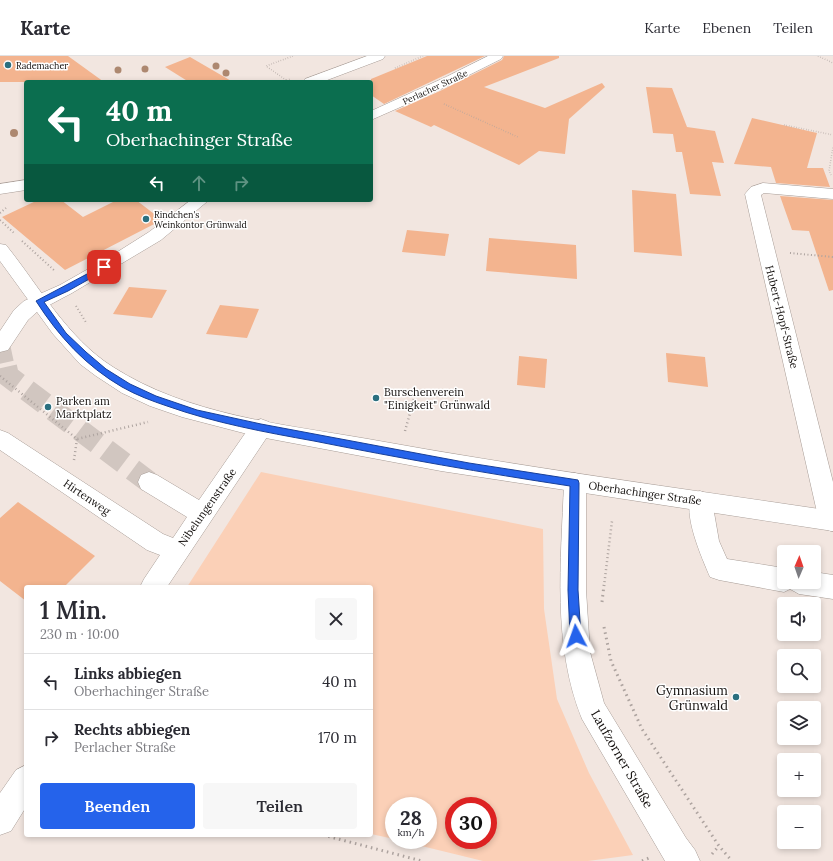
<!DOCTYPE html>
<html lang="de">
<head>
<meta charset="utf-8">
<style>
  :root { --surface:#fff; --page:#f7f7f7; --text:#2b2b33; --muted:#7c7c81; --line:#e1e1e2; --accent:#2563eb }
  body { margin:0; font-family:Lora,serif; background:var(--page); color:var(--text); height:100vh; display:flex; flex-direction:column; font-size:15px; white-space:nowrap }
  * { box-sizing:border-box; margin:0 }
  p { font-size:13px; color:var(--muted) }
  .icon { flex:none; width:22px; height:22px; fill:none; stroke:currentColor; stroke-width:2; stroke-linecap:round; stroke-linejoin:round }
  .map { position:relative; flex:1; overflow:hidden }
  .drawer { position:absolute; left:24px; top:529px; width:349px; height:252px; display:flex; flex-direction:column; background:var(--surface); border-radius:4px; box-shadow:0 2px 6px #0003 }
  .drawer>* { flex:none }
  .guide { position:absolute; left:24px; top:24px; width:349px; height:122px; border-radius:4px; box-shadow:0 2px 6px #0003; background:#0b6e4f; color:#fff; overflow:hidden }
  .needle { width:26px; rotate:2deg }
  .tools { position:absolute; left:777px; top:489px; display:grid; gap:8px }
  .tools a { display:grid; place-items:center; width:44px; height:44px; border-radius:4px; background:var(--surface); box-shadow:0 2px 6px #0003; font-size:20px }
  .speed { position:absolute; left:385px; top:741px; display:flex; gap:8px; font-size:20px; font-weight:700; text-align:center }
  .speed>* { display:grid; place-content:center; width:52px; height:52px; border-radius:50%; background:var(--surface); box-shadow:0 2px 6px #0003; line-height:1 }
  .speed small { font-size:10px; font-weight:400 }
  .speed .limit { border:6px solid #d22; background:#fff; color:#111 }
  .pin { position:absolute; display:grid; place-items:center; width:34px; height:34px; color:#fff; margin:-17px; border-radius:8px; box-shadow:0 2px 6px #0006 }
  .me { position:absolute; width:44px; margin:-22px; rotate:356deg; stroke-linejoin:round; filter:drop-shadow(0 0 3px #0008) }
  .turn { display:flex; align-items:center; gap:14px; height:84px; padding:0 16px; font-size:18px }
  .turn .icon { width:52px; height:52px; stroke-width:2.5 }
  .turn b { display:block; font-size:28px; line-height:34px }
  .lanes { display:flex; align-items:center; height:38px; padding:0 16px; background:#0003; justify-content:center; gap:20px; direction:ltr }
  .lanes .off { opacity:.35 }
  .round { display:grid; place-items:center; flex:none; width:42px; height:42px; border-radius:4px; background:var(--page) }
  .head { display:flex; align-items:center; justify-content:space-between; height:68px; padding:0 16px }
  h1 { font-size:24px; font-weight:600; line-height:30px }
  .action { display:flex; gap:8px; margin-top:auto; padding:8px 16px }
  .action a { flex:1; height:46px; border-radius:4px; background:var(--accent); color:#fff; font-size:16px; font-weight:600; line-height:46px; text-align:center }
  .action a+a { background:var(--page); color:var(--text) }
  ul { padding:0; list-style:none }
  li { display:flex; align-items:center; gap:12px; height:56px; padding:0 16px; border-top:1px solid var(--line) }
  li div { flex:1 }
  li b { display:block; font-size:15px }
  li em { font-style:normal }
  header { display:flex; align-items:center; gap:24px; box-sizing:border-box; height:56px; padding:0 20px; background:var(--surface); border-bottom:1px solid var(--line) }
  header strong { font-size:19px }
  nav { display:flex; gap:22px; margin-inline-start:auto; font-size:14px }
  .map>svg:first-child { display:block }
  .green { fill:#fbd0b7; fill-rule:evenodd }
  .building { fill:#f3b48f }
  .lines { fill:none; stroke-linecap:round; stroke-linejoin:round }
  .minor-tunnel-far1 { stroke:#d1c6c0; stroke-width:18; stroke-dasharray:18 9; stroke-linecap:butt }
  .minor-tunnel { stroke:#d1c6c0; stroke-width:22; stroke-dasharray:22 11; stroke-linecap:butt }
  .minor-casing { stroke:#a79c96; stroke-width:1 }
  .major-casing { stroke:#a79c96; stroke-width:1 }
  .path-far3 { stroke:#ada39f; stroke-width:1.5; stroke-dasharray:0.5 2; stroke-linecap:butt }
  .path-far2 { stroke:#ada39f; stroke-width:2; stroke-dasharray:1 2.5; stroke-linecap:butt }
  .path-far1 { stroke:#ada39f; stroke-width:2.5; stroke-dasharray:1 3; stroke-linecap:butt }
  .path { stroke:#ada39f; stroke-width:3; stroke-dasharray:1.5 4; stroke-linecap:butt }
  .minor { fill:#fff; fill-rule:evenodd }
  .major { fill:#fff; fill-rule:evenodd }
  .tree { fill:#ad8870 }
  .route { fill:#2563eb; stroke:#184099 }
  .poi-dot { fill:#2b6f7f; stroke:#fff; stroke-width:1.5 }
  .labels { text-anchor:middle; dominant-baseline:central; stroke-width:3; stroke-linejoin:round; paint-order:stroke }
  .far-poi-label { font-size:9px; fill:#14100e; stroke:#fff; text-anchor:start }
  .far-street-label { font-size:9px; fill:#14100e; stroke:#fff }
  .street-label { font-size:11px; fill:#14100e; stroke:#fff }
  .poi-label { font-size:11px; fill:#14100e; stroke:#fff; text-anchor:start }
  .near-poi-label { font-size:13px; fill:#14100e; stroke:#fff; text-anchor:end }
  .near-street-label { font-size:13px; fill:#14100e; stroke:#fff }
</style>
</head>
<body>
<header>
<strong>Karte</strong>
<nav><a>Karte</a><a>Ebenen</a><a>Teilen</a></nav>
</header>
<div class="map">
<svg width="833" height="805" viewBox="0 0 833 805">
  <rect width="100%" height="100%" fill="#f2e6e0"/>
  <path class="green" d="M261,416L543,473L544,553L557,643L589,717L633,799L588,805H483L397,784H428V750H394V783L371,778V531H187ZM454,750H488V784H454Z"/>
  <g class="building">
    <polygon points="0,0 68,0 104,26 0,26"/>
    <polygon points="427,0 485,0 384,48 371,39 371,23"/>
    <polygon points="504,0 559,0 559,2 484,31 545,52 602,27 605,31 569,63 565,98 539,95 519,109 434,69 431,71 395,55 440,35 502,4"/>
    <polygon points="190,1 233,26 189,26 165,11"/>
    <polygon points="646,31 672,32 687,71 715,75 724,107 712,106 721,140 690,138 682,96 676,96 673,78 653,77"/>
    <polygon points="752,62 817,77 807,112 823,112 830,131 776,127 771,111 734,108"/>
    <polygon points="632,134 676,138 682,200 634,196"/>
    <polygon points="780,140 833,144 833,234 829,235 809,175 792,174"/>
    <polygon points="38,144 61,144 83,161 117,144 136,144 162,164 65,214 2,161"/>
    <polygon points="407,174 449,178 445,200 402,196"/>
    <polygon points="489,182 576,189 577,223 486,215"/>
    <polygon points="129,231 167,234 152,262 113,258"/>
    <polygon points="220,249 259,253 247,282 206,278"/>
    <polygon points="666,297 705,301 708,331 668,326"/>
    <polygon points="519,300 547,303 545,332 517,329"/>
    <polygon points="18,446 95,500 64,531 26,531 26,545 0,525 0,462"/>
  </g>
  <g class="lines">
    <polyline class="minor-tunnel-far1" points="1,289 6,312"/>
    <polyline class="minor-tunnel" points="6,311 8,320 149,426"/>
    <defs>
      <g id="minor">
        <polygon points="488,0 503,0 501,3 439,34 371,64 371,55 446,21"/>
        <polygon points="763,127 833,133 833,143 764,137 761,139 833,426 833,475 831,475 823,472 819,465 745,138 751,131"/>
        <polygon points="191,144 209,144 161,184 72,237 38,255 28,264 8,294 0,296 0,275 14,254 24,245 60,229 111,200 149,176"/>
        <polygon points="261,363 269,366 272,372 269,378 167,531 140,531 144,523 160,499 147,494 0,394 0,374 8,377 163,478 173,482 187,461 141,433 138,426 141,419 149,416 157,419 199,444 253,366"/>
        <path d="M575,417L583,420L586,427V534L590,596L604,647L686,782L695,794L700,805H665L582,663C552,589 561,505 564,427L567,420Z"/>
        <path d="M700,435L708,438L712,445L719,485L727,503L784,512V526H814V516L833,519V543L799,538L790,533L784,536L719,524L710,521C702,502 682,458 692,438Z"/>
        <polygon points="26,709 26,751 11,775 0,779 0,737 16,714"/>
      </g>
      <g id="major">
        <polygon points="367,0 385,0 383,3 322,26 303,26 305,23"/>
        <polygon points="26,124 26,134 0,138 0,128"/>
        <path d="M0,188L6,189C39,230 67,282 113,311C188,359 281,368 368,383C522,411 678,432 833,455V475L441,415L255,380L182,361L150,350L122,337L96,320L80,308L53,278L0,205Z"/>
      </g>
    </defs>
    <use href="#minor" class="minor-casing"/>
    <use href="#major" class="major-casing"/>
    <g class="path-far3">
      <polyline points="818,0 833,7"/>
      <polyline points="395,12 423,0"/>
      <polyline points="286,24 266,10 293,0"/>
      <polyline points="282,26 290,23"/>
      <polyline points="444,48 518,81"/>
      <polyline points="784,69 833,79"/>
      <polyline points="831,119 829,115 833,91"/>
    </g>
    <g class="path-far2">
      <polyline points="0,157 6,152"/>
      <polyline points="0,164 14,177"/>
      <polyline points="22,185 55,215"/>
      <polyline points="790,197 833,201"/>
      <polyline points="76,250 87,268"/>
    </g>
    <g class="path-far1">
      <polyline points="0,320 77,383 148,366"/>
      <polyline points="405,375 415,339"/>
      <polyline points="74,404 77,383"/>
      <polyline points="604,530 612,465"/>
    </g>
    <g class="path">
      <polyline points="602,546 604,529"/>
      <polyline points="604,571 611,605 642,673 719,790 732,805"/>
      <polyline points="323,779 422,805"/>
      <polyline points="712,798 719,790"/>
      <polyline points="642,805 649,802"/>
    </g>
    <use href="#minor" class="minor"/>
    <use href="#major" class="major"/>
  </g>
  <g class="tree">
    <circle cx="216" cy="10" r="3.5"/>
    <circle cx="145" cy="13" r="3.5"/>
    <circle cx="118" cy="14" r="3.5"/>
    <circle cx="226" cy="17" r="3.5"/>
    <circle cx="14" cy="77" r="4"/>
  </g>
  <path class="route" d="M104,209L107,210V213L68,235L44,246L66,277L86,296L106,313L130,328L156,340L197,354L261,368L469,407L578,424L579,427L578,534L581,580L580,584L576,586L572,584L570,580L568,534L570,430C484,417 399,402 314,385C264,376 215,367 167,350C152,345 136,339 122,331C86,310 59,281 36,245Z"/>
  <g class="poi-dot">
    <circle cx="8" cy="9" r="4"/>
    <circle cx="146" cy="163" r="4"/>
    <circle cx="376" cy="342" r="4"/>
    <circle cx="48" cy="351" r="4"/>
    <circle cx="736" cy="641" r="4"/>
  </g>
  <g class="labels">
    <g class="far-poi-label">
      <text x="16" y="9">Rademacher</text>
      <text x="154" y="158">Rindchen's<tspan x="154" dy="10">Weinkontor Grünwald</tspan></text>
    </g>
    <g class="far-street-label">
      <text transform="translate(435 31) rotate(-25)">Perlacher Straße</text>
    </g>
    <g class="street-label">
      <text transform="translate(782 261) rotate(76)">Hubert-Hopf-Straße</text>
      <text transform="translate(645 437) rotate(8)">Oberhachinger Straße</text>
      <text transform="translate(87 441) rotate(34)">Hirtenweg</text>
      <text transform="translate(207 451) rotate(-55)">Nibelungenstraße</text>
    </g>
    <g class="poi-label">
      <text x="384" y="336">Burschenverein<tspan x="384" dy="13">"Einigkeit" Grünwald</tspan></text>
      <text x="56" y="345">Parken am<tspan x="56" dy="13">Marktplatz</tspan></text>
    </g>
    <g class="near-poi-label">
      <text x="728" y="634">Gymnasium<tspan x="728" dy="15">Grünwald</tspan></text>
    </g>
    <g class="near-street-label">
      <text transform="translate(622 703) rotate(60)">Laufzorner Straße</text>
    </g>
  </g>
</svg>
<div class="tools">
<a><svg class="needle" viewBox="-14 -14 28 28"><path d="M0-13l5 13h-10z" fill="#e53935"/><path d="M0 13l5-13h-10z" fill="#7c7c81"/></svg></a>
<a><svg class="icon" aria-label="sound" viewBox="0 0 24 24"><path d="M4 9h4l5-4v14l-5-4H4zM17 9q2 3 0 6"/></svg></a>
<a><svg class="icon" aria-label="search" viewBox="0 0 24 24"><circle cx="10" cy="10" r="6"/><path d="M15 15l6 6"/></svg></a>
<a><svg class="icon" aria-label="layers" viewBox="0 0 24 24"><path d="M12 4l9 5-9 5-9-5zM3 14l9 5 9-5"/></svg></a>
<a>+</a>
<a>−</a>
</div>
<div class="speed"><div>28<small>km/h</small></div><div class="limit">30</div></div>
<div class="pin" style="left:104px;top:211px;background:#d93025"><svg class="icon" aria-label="arrive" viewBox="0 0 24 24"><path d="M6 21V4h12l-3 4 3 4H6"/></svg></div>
<svg class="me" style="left:576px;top:580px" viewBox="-20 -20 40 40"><path d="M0-17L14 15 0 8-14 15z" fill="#2563eb" stroke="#fff" stroke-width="4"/></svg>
<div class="guide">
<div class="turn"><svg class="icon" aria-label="left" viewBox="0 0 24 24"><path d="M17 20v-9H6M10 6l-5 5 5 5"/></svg><div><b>40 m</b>Oberhachinger Straße</div></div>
<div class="lanes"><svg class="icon" aria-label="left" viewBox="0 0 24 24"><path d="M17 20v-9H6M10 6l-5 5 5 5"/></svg><svg class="icon off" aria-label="ahead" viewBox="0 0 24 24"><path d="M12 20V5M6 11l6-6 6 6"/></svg><svg class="icon off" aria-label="right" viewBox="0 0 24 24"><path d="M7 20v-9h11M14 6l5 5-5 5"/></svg></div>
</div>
<section class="drawer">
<div class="head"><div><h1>1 Min.</h1><p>230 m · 10:00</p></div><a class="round"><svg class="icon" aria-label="close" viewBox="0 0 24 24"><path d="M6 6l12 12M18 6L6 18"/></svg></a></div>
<ul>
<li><svg class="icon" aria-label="left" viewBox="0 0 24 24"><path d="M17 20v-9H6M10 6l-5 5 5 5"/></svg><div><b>Links abbiegen</b><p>Oberhachinger Straße</p></div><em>40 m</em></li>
<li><svg class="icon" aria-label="right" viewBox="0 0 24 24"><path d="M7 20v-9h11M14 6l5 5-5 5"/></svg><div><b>Rechts abbiegen</b><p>Perlacher Straße</p></div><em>170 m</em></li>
</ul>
<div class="action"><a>Beenden</a><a>Teilen</a></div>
</section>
</div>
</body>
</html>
